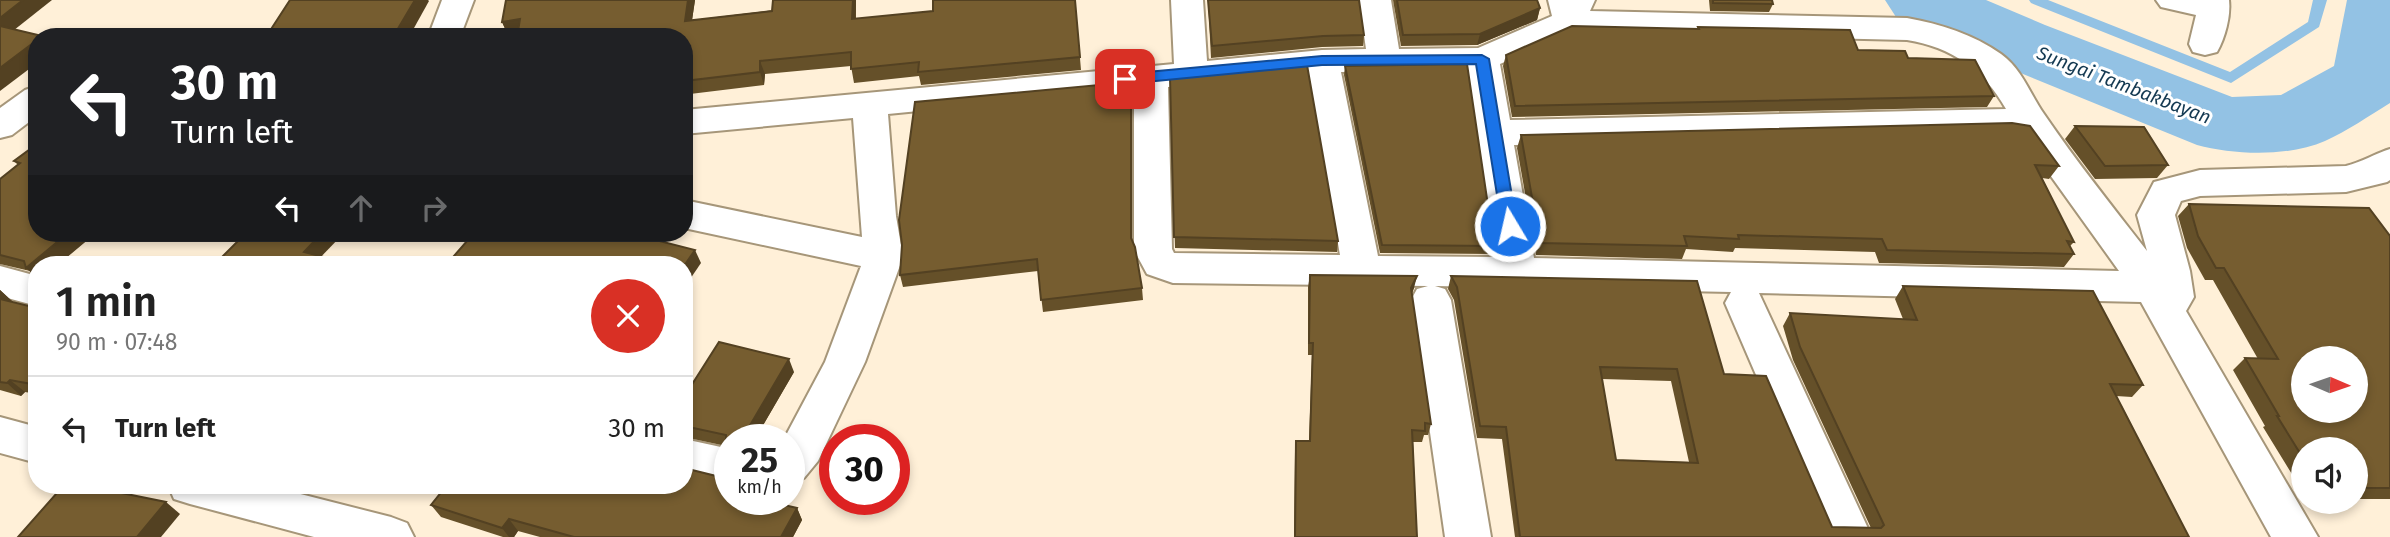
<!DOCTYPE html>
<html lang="en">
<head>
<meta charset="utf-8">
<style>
  :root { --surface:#fff; --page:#f6f6f6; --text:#222; --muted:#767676; --line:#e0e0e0 }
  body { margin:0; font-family:"Fira Sans",sans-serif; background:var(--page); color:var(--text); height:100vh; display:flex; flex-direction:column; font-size:26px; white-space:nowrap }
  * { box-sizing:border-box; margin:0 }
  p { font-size:23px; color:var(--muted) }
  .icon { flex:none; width:38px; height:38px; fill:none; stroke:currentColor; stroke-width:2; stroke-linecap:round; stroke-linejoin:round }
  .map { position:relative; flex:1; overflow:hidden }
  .sheet { position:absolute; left:28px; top:256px; width:665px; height:238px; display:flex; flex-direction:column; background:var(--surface); border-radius:28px; box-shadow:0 4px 10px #0003 }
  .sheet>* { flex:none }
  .guide { position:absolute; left:28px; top:28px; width:665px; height:214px; border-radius:28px; box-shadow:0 4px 10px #0003; background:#202124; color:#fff; overflow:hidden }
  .needle { width:46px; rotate:92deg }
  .tools { position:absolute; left:2291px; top:346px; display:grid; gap:14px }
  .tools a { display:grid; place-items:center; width:77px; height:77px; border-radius:50%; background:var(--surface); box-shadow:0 4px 10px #0003; font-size:35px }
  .speed { position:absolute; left:714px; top:424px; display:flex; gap:14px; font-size:35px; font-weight:700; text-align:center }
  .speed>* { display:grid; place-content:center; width:91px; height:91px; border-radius:50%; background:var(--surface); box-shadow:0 4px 10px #0003; line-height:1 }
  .speed small { font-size:18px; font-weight:400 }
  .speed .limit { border:10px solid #d22; background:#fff; color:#111 }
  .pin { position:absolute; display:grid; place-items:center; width:60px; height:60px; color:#fff; margin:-30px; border-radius:14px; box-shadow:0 4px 10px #0006 }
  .me { position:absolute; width:77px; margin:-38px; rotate:351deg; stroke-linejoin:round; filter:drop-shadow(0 0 5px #0008) }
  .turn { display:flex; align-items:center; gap:24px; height:147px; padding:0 28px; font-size:32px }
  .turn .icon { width:91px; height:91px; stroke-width:2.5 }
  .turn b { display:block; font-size:49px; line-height:60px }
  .lanes { display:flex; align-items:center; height:66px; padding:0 28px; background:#0003; justify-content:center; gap:35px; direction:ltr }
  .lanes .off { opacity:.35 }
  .round { display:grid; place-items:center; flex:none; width:74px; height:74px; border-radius:37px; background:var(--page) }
  .head { display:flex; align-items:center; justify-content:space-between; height:119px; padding:0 28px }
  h1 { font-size:42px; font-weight:600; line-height:52px }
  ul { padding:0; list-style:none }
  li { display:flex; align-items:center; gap:21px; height:105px; padding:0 28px; border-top:2px solid var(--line) }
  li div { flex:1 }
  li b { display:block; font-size:26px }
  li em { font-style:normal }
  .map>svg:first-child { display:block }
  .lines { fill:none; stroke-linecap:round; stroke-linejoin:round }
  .stream { fill:#93c2e4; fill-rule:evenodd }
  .river { fill:#93c2e4; fill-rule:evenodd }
  .minor-casing { stroke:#a69679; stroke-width:4 }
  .minor { fill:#fff; fill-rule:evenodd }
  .wall { fill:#655029; fill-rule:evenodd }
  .shaded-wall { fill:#534122 }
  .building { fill:#765d30; stroke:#534122; stroke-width:2; fill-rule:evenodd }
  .route { fill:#1a73e8; stroke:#114b97; stroke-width:2 }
  .labels { text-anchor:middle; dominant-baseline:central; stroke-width:6; stroke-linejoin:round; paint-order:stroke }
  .water-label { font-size:19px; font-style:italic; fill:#153a52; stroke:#fff }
</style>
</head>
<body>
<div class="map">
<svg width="2390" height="537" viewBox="0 0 2390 537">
  <rect width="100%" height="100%" fill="#fff0d8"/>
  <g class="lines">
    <polygon class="stream" points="2029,0 2048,0 2230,72 2308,22 2313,0 2327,0 2319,27 2231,83 2031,3"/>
    <path class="river" d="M1885,0H1986L2045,25L2232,97L2281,95L2334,66L2347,0H2390V103C2369,116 2347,131 2325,141C2289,157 2234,155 2197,145L1991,61L1896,17Z"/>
    <defs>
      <g id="minor">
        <polygon points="442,0 474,0 460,37 428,37"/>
        <path d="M1171,0H1203L1207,61L1322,50L1366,49L1359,0H1391L1399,49L1478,48L1552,16L1548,0H1595L1590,11L1907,18C1940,24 1973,34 2001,54C2022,69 2030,94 2044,114C2076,161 2112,206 2147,251L2137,215L2154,182L2200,170L2346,166C2362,162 2374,154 2390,149V180L2387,182L2346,192L2200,196L2181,201L2175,215L2190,271L2194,297L2186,311L2318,537H2271L2141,302L1759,293L1872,537H1826L1725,303L1731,292L1435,286L1445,289L1451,300L1491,537H1445L1411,300L1417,289L1428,286L1173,283L1147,274L1134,250V90L888,114L896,216L903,257L865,362L818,461L804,478L789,484V439H784L825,362L861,266L684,228V200L862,237L853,118L684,134V110L1174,64ZM1573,32L1907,40C1952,47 1984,70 2006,109L1510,120L1500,64ZM1467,70L1495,257L1378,256L1341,72ZM1308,73L1340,255L1174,253L1172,249L1168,87ZM2020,133L2119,271L1534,258L1514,145Z"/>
        <path d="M2156,0H2229C2231,16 2225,38 2217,52L2205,55L2193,52L2189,44L2196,15L2161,7Z"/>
        <polygon points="37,86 37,116 12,135 0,138 0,108 25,90"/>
        <polygon points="0,266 37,276 37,306 0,296"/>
        <polygon points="0,417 37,427 37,463 0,453"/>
        <polygon points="684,439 730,449 730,487 684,476"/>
        <polygon points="168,485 265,485 391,517 407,523 414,537 314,537 190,504 174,499"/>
      </g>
    </defs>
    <use href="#minor" class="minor-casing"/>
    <use href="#minor" class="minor"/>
  </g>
  <g class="wall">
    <polygon points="506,0 695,0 692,20 856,0 856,19 1075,0 1081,70 921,85 919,76 854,83 851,66 765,74 764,85 690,94 686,86 684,87 684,37 517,34 508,35 502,22"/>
    <polygon points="1208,0 1359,0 1364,35 1363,46 1322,47 1211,58"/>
    <polygon points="1393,0 1537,0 1540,8 1537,20 1477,45 1401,46"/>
    <polygon points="1709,0 1772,0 1773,4 1769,12 1710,11"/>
    <polygon points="1698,27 1908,58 1994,96 1987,107 1512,117 1503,66 1506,55 1697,29"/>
    <polygon points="1345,66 1494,246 1492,254 1380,253 1344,75"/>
    <polygon points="1170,78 1338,241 1337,252 1175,248"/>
    <polygon points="1131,82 1131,239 1142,288 1143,300 1043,312 1038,271 903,287 900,275"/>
    <polygon points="2075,126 2168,165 2157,178 2095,179 2065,139"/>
    <polygon points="1521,135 2059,166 2049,179 2042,178 2074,242 2069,247 2074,254 2064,267 1879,263 1875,252 1735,248 1733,252 1686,249 1682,259 1536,255 1517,148"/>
    <polygon points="37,144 37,278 30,271 0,264 0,179 18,165 14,161"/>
    <polygon points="2189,204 2390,236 2390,499 2356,499 2356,450 2303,450 2303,492 2263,427 2265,426 2233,370 2245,358 2258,359 2213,280 2205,280 2187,248 2178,216"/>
    <polygon points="1310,275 1414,288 1412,294 1431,424 1428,435 1424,435 1422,442 1413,442 1417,537 1294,537 1295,452 1296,441 1309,441 1312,355 1308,355 1308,287"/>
    <path d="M1451,276L1724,374L1832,527L1871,528L1793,360L1783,326L1790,313L1903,319L1895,299L1903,286L2143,385L2132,397L2116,396L2189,537H1515L1502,439L1477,438L1454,300L1448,289ZM1602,379L1671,381L1689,462L1616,460Z"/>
    <polygon points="0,290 14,303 37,308 37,394 25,392 21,396 0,390"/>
    <polygon points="794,372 755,439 730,439 726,446 684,437 684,397"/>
    <polygon points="724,484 728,485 730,489 730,499 797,508 802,520 793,537 540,537 518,531 514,537 503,537 441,517 431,505"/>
  </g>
  <g class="shaded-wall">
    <polygon points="23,0 52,0 4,38 0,33 0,18"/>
    <polygon points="415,0 428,0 429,1 409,37 393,37"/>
    <polygon points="688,0 695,0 690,34 685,21"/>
    <polygon points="853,0 856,0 855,33 852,19"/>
    <polygon points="1540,8 1537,20 1477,45 1480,34"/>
    <polygon points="520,19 527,32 508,35 502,22"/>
    <polygon points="37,40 37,63 0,91 0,68"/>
    <polygon points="760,61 765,74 764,85 760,72"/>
    <polygon points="68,233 96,233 59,264 37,264 37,278 26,268"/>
    <polygon points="322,233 344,233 314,264 304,252"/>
    <polygon points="695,250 701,263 684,288 684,266"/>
    <polygon points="1417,276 1414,288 1408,300 1411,288"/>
    <polygon points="0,290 14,303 0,305"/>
    <polygon points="789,359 794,372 755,439 742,439"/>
    <polygon points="10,380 25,392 21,396 7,383"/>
    <polygon points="730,460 730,473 726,466"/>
    <polygon points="720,477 726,488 728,485 730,489 730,499 717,482"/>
    <polygon points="166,502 180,514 161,537 137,537"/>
    <polygon points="797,508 802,520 793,537 781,537"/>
    <polygon points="509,519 518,531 514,537 509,537 502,528"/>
  </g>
  <g class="building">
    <polygon points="0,0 23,0 0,18"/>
    <polygon points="290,0 415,0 393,37 266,37"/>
    <polygon points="506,0 688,0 685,21 772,11 773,0 853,0 852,19 933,11 933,0 1075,0 1080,57 918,72 919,62 851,69 851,52 760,61 760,72 684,81 685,73 684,73 684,37 517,37 520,19 502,22"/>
    <polygon points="1208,0 1359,0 1364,35 1323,36 1212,46"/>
    <polygon points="1397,0 1537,0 1540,8 1480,34 1403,35"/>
    <polygon points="1713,0 1772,0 1773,4 1713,3"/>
    <polygon points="0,26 42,36 37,37 37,40 0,68"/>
    <polygon points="1572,26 1699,29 1698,27 1850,30 1858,50 1905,51 1908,58 1975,60 1994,96 1515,106 1506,55"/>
    <polygon points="1467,64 1494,246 1382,245 1345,66"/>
    <polygon points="1307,65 1338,241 1174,237 1170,78"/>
    <polygon points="1131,82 1131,238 1135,247 1142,288 1041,300 1037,259 900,275 902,245 899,220 915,102"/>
    <polygon points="2012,123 2030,126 2059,166 2035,165 2074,242 2067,241 2074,254 1887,250 1882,239 1738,235 1739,239 1684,236 1687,246 1540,243 1521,135"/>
    <polygon points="2075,126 2144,127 2168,165 2105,166"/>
    <polygon points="37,144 37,233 68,233 26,268 24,261 0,255 0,179 20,163 14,161"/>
    <path d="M2189,204L2369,208L2390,236V488H2356V450H2303V458L2277,416H2279L2245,358L2278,359L2224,268H2216L2198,236ZM2303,359H2356V411H2303Z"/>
    <polygon points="246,233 322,233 304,252 351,264 215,264"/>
    <polygon points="474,233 561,233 584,238 589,233 628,233 695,250 684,266 684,264 447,264"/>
    <polygon points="1310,275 1417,276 1411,288 1431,424 1425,423 1425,431 1412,430 1417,537 1295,537 1296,441 1310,441 1313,343 1309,343"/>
    <path d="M1451,276L1697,281L1724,374L1766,376L1832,527L1881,528L1884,525L1800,347L1790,313L1917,320L1903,286L2093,291L2143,385L2110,384L2189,537H1520L1506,427L1480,426L1457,287ZM1600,367L1677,369L1698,463L1616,460Z"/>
    <polygon points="0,299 37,308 37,385 10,380 7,383 0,382"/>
    <polygon points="719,342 789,359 742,439 730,439 730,460 726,466 726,435 684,426 684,397"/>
    <polygon points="684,468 720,477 717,482 728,485 724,490 730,492 730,499 758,499 797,508 781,537 574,537 509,519 502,528 431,505 447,485 684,485"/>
    <polygon points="64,485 82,485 166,502 137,537 18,537"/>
  </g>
  <polygon class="route" points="1482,55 1489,59 1517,226 1510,232 1502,226 1476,64 1322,65 1125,84 1118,79 1125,74 1322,56"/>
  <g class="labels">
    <g class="water-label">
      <text transform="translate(2124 85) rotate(21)">Sungai Tambakbayan</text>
    </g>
  </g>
</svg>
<div class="tools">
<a><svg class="needle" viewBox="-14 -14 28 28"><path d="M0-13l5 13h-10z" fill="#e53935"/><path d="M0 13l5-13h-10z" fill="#767676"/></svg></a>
<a><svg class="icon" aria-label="sound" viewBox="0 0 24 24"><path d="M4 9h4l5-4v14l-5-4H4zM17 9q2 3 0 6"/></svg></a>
</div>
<div class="speed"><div>25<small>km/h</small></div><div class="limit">30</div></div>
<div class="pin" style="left:1125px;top:79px;background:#d93025"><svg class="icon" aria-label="arrive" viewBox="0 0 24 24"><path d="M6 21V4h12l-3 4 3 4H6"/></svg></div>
<svg class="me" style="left:1510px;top:226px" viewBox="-20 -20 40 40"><circle r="17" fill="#1a73e8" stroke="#fff" stroke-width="3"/><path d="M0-11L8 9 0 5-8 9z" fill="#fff"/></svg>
<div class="guide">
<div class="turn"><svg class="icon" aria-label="left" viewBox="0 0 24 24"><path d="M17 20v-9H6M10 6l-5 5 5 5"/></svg><div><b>30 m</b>Turn left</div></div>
<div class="lanes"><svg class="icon" aria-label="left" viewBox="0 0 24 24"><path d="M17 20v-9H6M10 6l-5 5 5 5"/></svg><svg class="icon off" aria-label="ahead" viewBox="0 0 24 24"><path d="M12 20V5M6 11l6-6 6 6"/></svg><svg class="icon off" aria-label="right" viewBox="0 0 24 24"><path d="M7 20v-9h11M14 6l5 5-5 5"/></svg></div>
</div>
<section class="sheet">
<div class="head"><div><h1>1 min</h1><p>90 m · 07:48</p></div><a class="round" style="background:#d93025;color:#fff"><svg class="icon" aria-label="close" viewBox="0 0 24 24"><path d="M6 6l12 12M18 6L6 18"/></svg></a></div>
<ul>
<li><svg class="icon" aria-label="left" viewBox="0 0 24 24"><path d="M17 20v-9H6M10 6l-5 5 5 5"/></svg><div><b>Turn left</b></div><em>30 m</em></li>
</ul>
</section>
</div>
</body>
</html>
